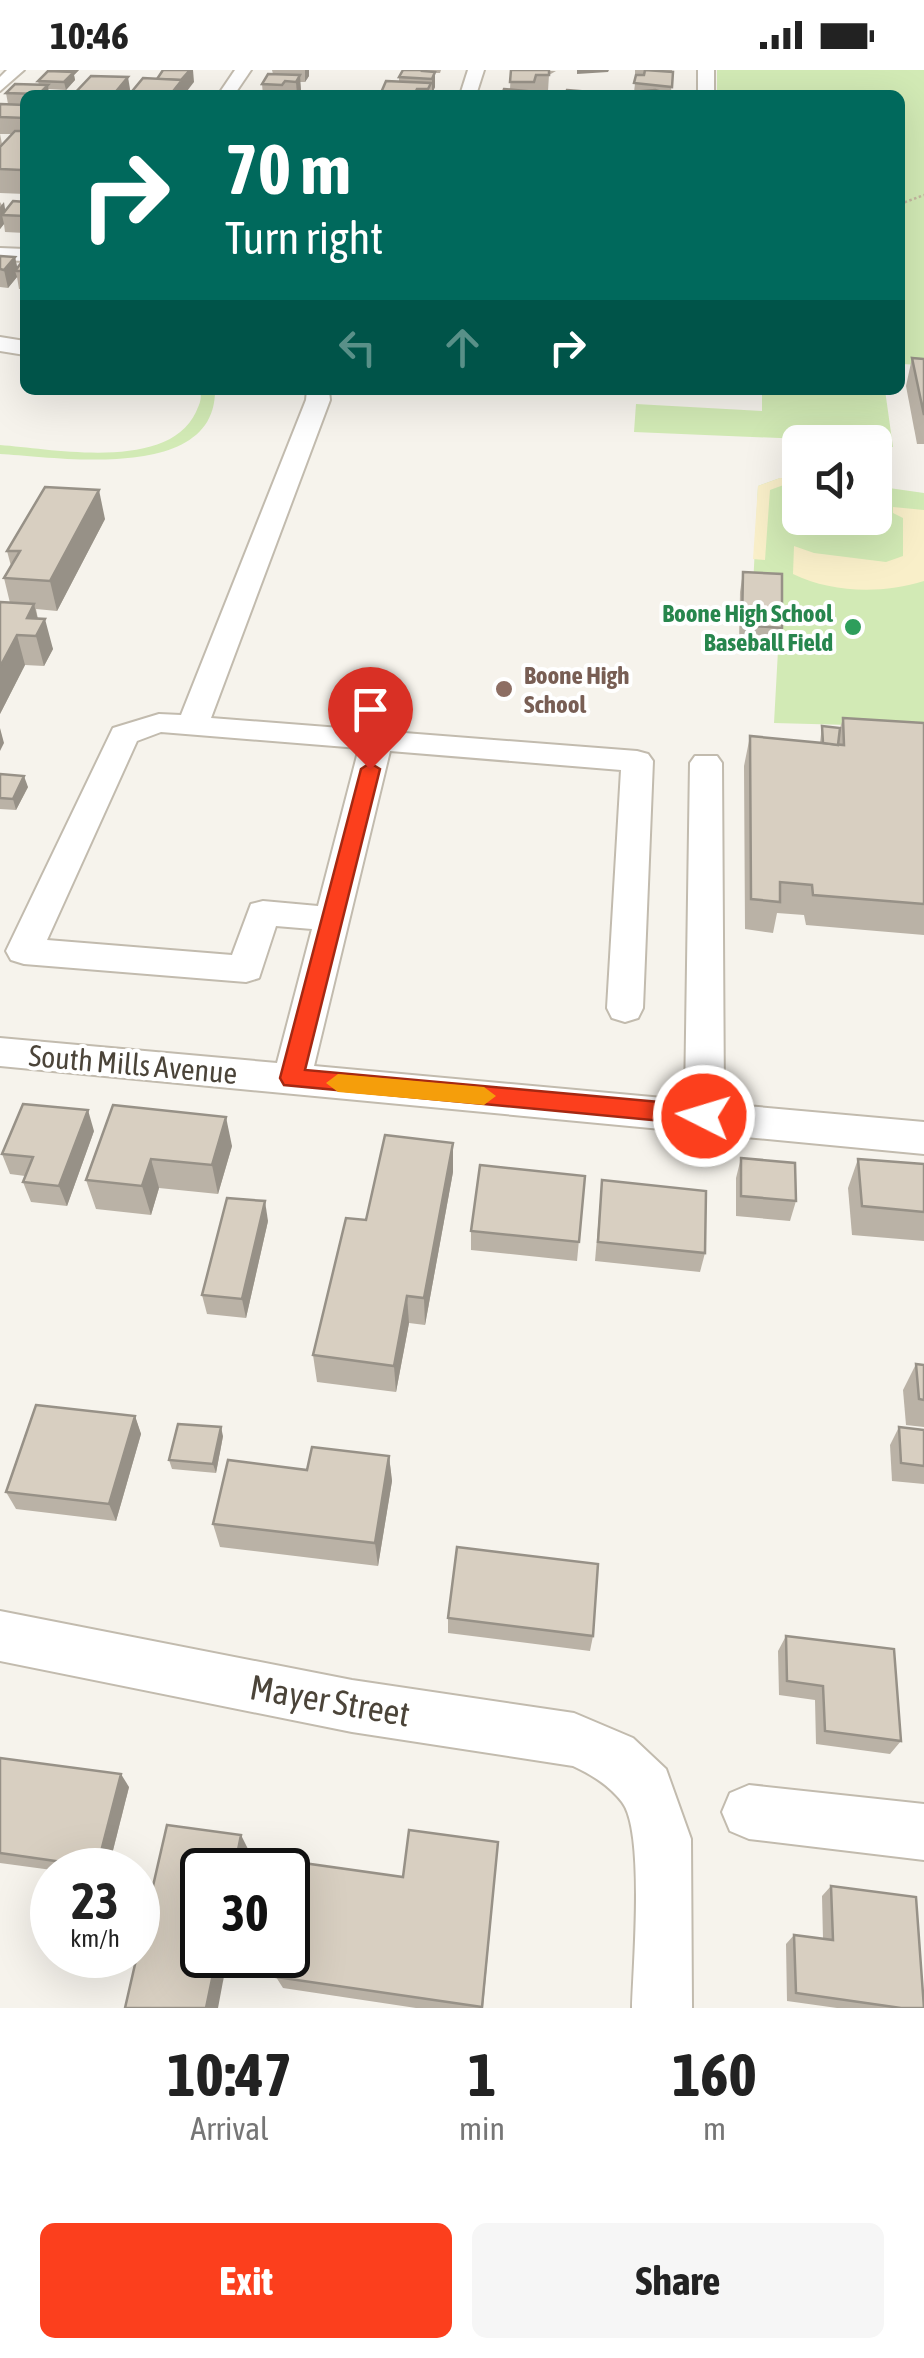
<!DOCTYPE html>
<html lang="en">
<head>
<meta charset="utf-8">
<style>
  :root { --surface:#fff; --page:#f6f6f6; --text:#222; --muted:#767676; --accent:#fc3f1d }
  body { margin:0; font-family:"Asap Condensed",sans-serif; background:var(--page); color:var(--text); height:100vh; display:flex; flex-direction:column; font-size:38px; white-space:nowrap }
  * { box-sizing:border-box; margin:0 }
  p { font-size:32px; color:var(--muted) }
  .icon { flex:none; width:55px; height:55px; fill:none; stroke:currentColor; stroke-width:2; stroke-linecap:round; stroke-linejoin:round }
  .map { position:relative; height:1938px; overflow:hidden }
  .details { display:flex; flex-direction:column; background:var(--surface); flex:1 }
  .details>* { flex:none }
  .guide { position:absolute; left:20px; top:20px; width:885px; height:305px; border-radius:15px; box-shadow:0 10px 40px #0002; background:#00695c; color:#fff; overflow:hidden }
  .fabs { position:absolute; left:782px; top:355px; display:grid; gap:20px }
  .fabs a { display:grid; place-items:center; width:110px; height:110px; border-radius:15px; background:var(--surface); box-shadow:0 10px 40px #0002; font-size:50px }
  .speed { position:absolute; left:30px; top:1778px; display:flex; gap:20px; font-size:50px; font-weight:700; text-align:center }
  .speed>* { display:grid; place-content:center; width:130px; height:130px; border-radius:50%; background:var(--surface); box-shadow:0 10px 40px #0002; line-height:1 }
  .speed small { font-size:25px; font-weight:400 }
  .speed .limit { border:5px solid #111; border-radius:15px; background:#fff; color:#111 }
  .pin { position:absolute; display:grid; place-items:center; width:85px; height:85px; color:#fff; margin:-102px -42px; border-radius:50% 50% 50% 0; rotate:-45deg; box-shadow:0 0 10px #0007 }
  .pin .icon { rotate:45deg }
  .me { position:absolute; width:110px; margin:-55px; rotate:275deg; stroke-linejoin:round; filter:drop-shadow(0 0 8px #0008) }
  .turn { display:flex; align-items:center; gap:35px; height:210px; padding:0 40px; font-size:45px }
  .turn .icon { width:130px; height:130px; stroke-width:2.5 }
  .turn b { display:block; font-size:70px; line-height:85px }
  .lanes { display:flex; align-items:center; height:95px; padding:0 40px; background:#0003; justify-content:center; gap:50px; direction:ltr }
  .lanes .off { opacity:.35 }
  .eta { display:flex; justify-content:space-evenly; align-items:center; height:170px; text-align:center }
  .eta b { font-size:60px; font-weight:700; line-height:70px }
  .cta { display:flex; gap:20px; margin-top:auto; padding:20px 40px }
  .cta a { flex:1; height:115px; border-radius:15px; background:var(--accent); color:#fff; font-size:40px; font-weight:700; line-height:115px; text-align:center }
  .cta a+a { background:var(--page); color:var(--text) }
  .status { display:flex; justify-content:space-between; align-items:center; height:70px; padding:0 50px; background:var(--surface); direction:ltr }
  .status svg { height:28px; fill:currentColor }
  .map>svg:first-child { display:block }
  .green { fill:#d2eab5 }
  .sand { fill:#f9efc9 }
  .lines { fill:none; stroke-linecap:round; stroke-linejoin:round }
  .minor-casing { stroke:#c2bbae; stroke-width:4 }
  .path { stroke:#c4b79f; stroke-width:2.5; stroke-dasharray:2.5 2.5; stroke-linecap:butt }
  .minor { fill:#fff; fill-rule:evenodd }
  .wall { fill:#bab2a6 }
  .shaded-wall { fill:#979187 }
  .building { fill:#d8cfc1; stroke:#979187; stroke-width:2.5 }
  .route { fill:#fc3f1d; stroke:#a42913; stroke-width:2.5 }
  .slow { fill:#f59e0b }
  .leisure-dot { fill:#2e9e5b; stroke:#fff; stroke-width:4 }
  .education-dot { fill:#8d6e63; stroke:#fff; stroke-width:4 }
  .labels { text-anchor:middle; dominant-baseline:central; stroke-width:8; stroke-linejoin:round; paint-order:stroke }
  .far-leisure-label { font-size:25px; font-weight:bold; fill:#27864d; stroke:#fff; text-anchor:end }
  .far-education-label { font-size:25px; font-weight:bold; fill:#785e54; stroke:#fff; text-anchor:start }
  .street-label { font-size:30px; fill:#4b4439; stroke:#fff }
  .near-street-label { font-size:35px; fill:#4b4439; stroke:#fff }
</style>
</head>
<body>
<div class="status"><b>10:46</b><svg viewBox="0 0 49 12"><path d="M0 12V9h3v3zM5 12V6h3v6zM10 12V3h3v9zM15 12V0h3v12zM26 1h20v11H26zM47 4h2v5h-2z"/></svg></div>
<div class="map">
<svg width="924" height="1938" viewBox="0 0 924 1938">
  <rect width="100%" height="100%" fill="#f6f3ec"/>
  <g class="green">
    <polygon points="717,0 924,0 924,295 900,294 900,25 717,25"/>
    <path d="M200,320H215C216,413 57,387 0,384V375C54,379 168,402 196,342C200,333 202,329 200,320Z"/>
    <polygon points="762,320 885,320 893,377 875,376 875,372 634,362 636,334 762,341"/>
    <polygon points="780,408 800,410 800,448 875,448 875,416 924,423 924,657 774,653 781,526 753,517 758,416"/>
  </g>
  <g class="sand">
    <polygon points="780,408 800,410 800,414 789,413 770,420 765,490 753,489 758,416"/>
    <path d="M893,437L924,440V511C882,524 832,523 793,504L794,476L814,483L886,492L903,486V448L893,443Z"/>
  </g>
  <g class="lines">
    <defs>
      <g id="minor">
        <polygon points="7,0 24,0 0,21 0,7"/>
        <polygon points="235,0 251,0 234,25 218,25"/>
        <polygon points="468,0 484,0 476,25 460,25"/>
        <rect x="698" y="0" width="16" height="25"/>
        <polygon points="0,178 25,179 25,191 0,190"/>
        <polygon points="0,267 25,271 25,285 0,281"/>
        <path d="M307,320H329L330,330L211,648L637,681L648,684L653,691L643,938L638,948L625,952L612,948L607,938L621,700L390,681L314,996L685,1030L690,693L695,686H717L722,693L724,1034L924,1052V1084L0,996V968L277,993L312,859L276,856L259,908L246,912L24,894L11,890L6,881L113,658L159,644L181,645L306,330ZM161,662L359,678L318,836L263,831L251,834L232,885L47,870L137,671Z"/>
        <path d="M0,1541L352,1610L574,1643L633,1668L666,1699L691,1769L692,1938H632C633,1896 645,1761 622,1732C609,1715 592,1705 573,1696L352,1662L0,1591Z"/>
        <polygon points="749,1715 924,1734 924,1790 749,1769 730,1761 722,1742 730,1723"/>
      </g>
    </defs>
    <use href="#minor" class="minor-casing"/>
    <polyline class="path" points="900,134 924,125"/>
    <use href="#minor" class="minor"/>
  </g>
  <g class="wall">
    <polygon points="48,0 79,0 74,5 75,10 66,20 48,19 49,25 25,25 25,124 0,123 0,64 2,74 12,64 0,64 0,34 8,34 6,23 39,15 38,11"/>
    <polygon points="272,0 309,0 309,6 305,12 300,12 301,21 298,25 263,25 262,14 273,4"/>
    <polygon points="403,0 441,0 440,3 435,3 435,17 431,25 380,25 399,12 399,7"/>
    <polygon points="511,0 556,1 549,5 548,21 535,22 510,19"/>
    <polygon points="635,0 672,0 671,24 634,22 636,5 644,4 635,4"/>
    <polygon points="0,132 5,140 25,132 25,163 5,162 4,154 0,159"/>
    <polygon points="0,186 15,187 17,198 25,188 25,219 19,219 17,207 8,218 0,217"/>
    <polygon points="912,288 924,289 924,374 917,374 906,316"/>
    <polygon points="105,449 57,541 36,539 38,549 53,579 44,596 25,595 0,644 10,533 4,508 11,496 7,481"/>
    <polygon points="743,502 782,558 778,579 739,576 740,522"/>
    <polygon points="843,648 924,653 924,865 806,855 804,845 777,843 773,863 745,859 744,696 750,666 820,673 822,656 840,658"/>
    <polygon points="0,704 28,717 16,740 0,739"/>
    <polygon points="113,1035 232,1076 218,1124 159,1118 151,1145 96,1139 86,1110"/>
    <polygon points="94,1061 67,1136 31,1132 23,1112 25,1106 10,1104 2,1084"/>
    <polygon points="741,1088 796,1131 790,1151 736,1146 736,1108"/>
    <polygon points="858,1089 924,1094 924,1171 852,1165 848,1118"/>
    <polygon points="453,1102 425,1255 409,1253 396,1322 317,1312 313,1285 366,1150"/>
    <polygon points="585,1106 577,1191 471,1180 471,1161"/>
    <polygon points="602,1110 705,1183 700,1202 595,1191"/>
    <polygon points="268,1151 246,1248 207,1244 202,1225"/>
    <polygon points="916,1294 924,1295 924,1357 906,1355 903,1320"/>
    <polygon points="135,1346 141,1364 116,1451 16,1439 6,1422"/>
    <polygon points="899,1357 924,1360 924,1414 892,1411 890,1375"/>
    <polygon points="223,1366 216,1403 172,1399 169,1390"/>
    <polygon points="389,1386 392,1411 378,1496 220,1477 213,1454 307,1400"/>
    <polygon points="448,1548 593,1566 590,1581 448,1563"/>
    <polygon points="786,1566 901,1671 890,1684 816,1674 815,1630 779,1625 778,1581"/>
    <polygon points="0,1688 129,1717 108,1800 52,1800 0,1793"/>
    <polygon points="498,1772 483,1938 416,1938 283,1918 276,1907 403,1807"/>
    <polygon points="831,1816 924,1938 837,1938 787,1931 786,1874 794,1865 823,1869 822,1826"/>
  </g>
  <g class="shaded-wall">
    <polygon points="48,0 79,0 74,5 75,10 66,20 64,12 49,7"/>
    <polygon points="190,0 193,0 194,12 184,25 170,25"/>
    <polygon points="305,0 309,0 309,6 305,12"/>
    <polygon points="577,0 609,0 608,2 577,4"/>
    <polygon points="435,2 435,17 432,24 432,9"/>
    <polygon points="300,5 301,21 297,25 296,12"/>
    <polygon points="128,7 131,25 113,25"/>
    <polygon points="48,15 49,25 39,25 39,24"/>
    <polygon points="4,132 6,145 2,145 4,154 0,159 0,137"/>
    <polygon points="15,187 18,201 15,201 17,207 8,218 4,200"/>
    <polygon points="99,420 105,449 57,541 50,511"/>
    <polygon points="34,534 40,558 45,549 53,579 44,596 36,566 27,548"/>
    <polygon points="17,565 25,595 0,644 0,597"/>
    <polygon points="0,658 4,673 0,681"/>
    <polygon points="24,706 28,717 16,740 13,729"/>
    <polygon points="88,1040 94,1061 67,1136 59,1116"/>
    <polygon points="226,1047 232,1076 218,1124 212,1095"/>
    <polygon points="453,1073 453,1102 425,1255 424,1228"/>
    <polygon points="151,1089 159,1118 151,1145 142,1116"/>
    <polygon points="265,1131 268,1151 246,1248 242,1229"/>
    <polygon points="407,1226 409,1253 396,1322 394,1296"/>
    <polygon points="135,1346 141,1364 116,1451 109,1434"/>
    <polygon points="221,1357 223,1366 216,1403 213,1394"/>
    <polygon points="389,1386 392,1411 378,1496 375,1473"/>
    <polygon points="121,1704 129,1717 108,1800 99,1800 97,1797"/>
    <polygon points="241,1765 249,1781 245,1800 234,1800"/>
    <polygon points="217,1885 228,1885 218,1938 206,1938"/>
  </g>
  <g class="building">
    <polygon points="163,0 190,0 181,10 157,9"/>
    <polygon points="403,0 424,0 423,1 435,2 432,9 399,7"/>
    <polygon points="511,0 549,0 549,5 536,5 534,12 510,12"/>
    <polygon points="645,0 673,2 672,17 634,13 636,5 644,5"/>
    <polygon points="48,1 74,2 64,12 38,11"/>
    <polygon points="268,4 300,5 296,12 285,11 282,15 262,14"/>
    <polygon points="91,6 128,7 113,25 73,25"/>
    <polygon points="143,8 182,10 170,25 129,25"/>
    <polygon points="386,11 431,13 428,19 417,19 414,25 380,25"/>
    <polygon points="15,14 48,15 39,24 6,23"/>
    <polygon points="504,19 548,23 547,25 502,25"/>
    <polygon points="567,20 615,24 566,25"/>
    <polygon points="655,20 673,25 632,25 632,22"/>
    <polygon points="0,34 25,35 25,48 0,47"/>
    <polygon points="15,61 25,61 25,97 22,100 0,99 0,77"/>
    <polygon points="13,131 25,132 25,146 2,145"/>
    <polygon points="0,186 15,187 4,200 0,199"/>
    <polygon points="25,188 25,201 15,201"/>
    <polygon points="912,288 924,289 924,345"/>
    <polygon points="45,417 99,420 50,511 4,508 20,481 7,481"/>
    <polygon points="743,502 782,504 782,558 742,555"/>
    <polygon points="0,532 34,534 27,548 45,549 36,566 17,565 0,597"/>
    <polygon points="843,648 924,653 924,834 813,825 812,815 780,812 780,832 751,829 750,666 844,675"/>
    <polygon points="822,656 840,658 838,675 823,673"/>
    <polygon points="0,704 24,706 13,729 0,728"/>
    <polygon points="23,1034 88,1040 59,1116 23,1112 33,1087 2,1084"/>
    <polygon points="113,1035 226,1047 212,1095 151,1089 142,1116 86,1110"/>
    <polygon points="385,1065 453,1073 424,1228 407,1226 394,1296 313,1285 346,1148 366,1150"/>
    <polygon points="741,1088 795,1093 796,1131 741,1126"/>
    <polygon points="858,1089 924,1094 924,1142 862,1136"/>
    <polygon points="480,1095 585,1106 579,1172 471,1161"/>
    <polygon points="602,1110 706,1121 705,1183 598,1172"/>
    <polygon points="227,1128 265,1131 242,1229 202,1225"/>
    <polygon points="916,1294 924,1295 924,1330 919,1329"/>
    <polygon points="36,1335 135,1346 109,1434 6,1422"/>
    <polygon points="178,1354 221,1357 213,1394 169,1390"/>
    <polygon points="899,1357 924,1360 924,1396 901,1393"/>
    <polygon points="312,1377 389,1386 375,1473 213,1454 228,1390 307,1400"/>
    <polygon points="457,1477 598,1494 593,1566 448,1548"/>
    <polygon points="786,1566 894,1579 901,1671 825,1661 823,1616 787,1611"/>
    <polygon points="0,1688 121,1704 97,1797 0,1783"/>
    <polygon points="167,1755 241,1765 234,1800 202,1800 202,1885 217,1885 206,1938 125,1938"/>
    <polygon points="409,1760 498,1772 482,1937 276,1907 280,1885 288,1885 288,1841 296,1792 403,1807"/>
    <polygon points="831,1816 916,1827 924,1938 901,1938 796,1923 794,1865 833,1870"/>
  </g>
  <polygon class="route" points="370,693 380,699 305,1000 704,1036 713,1039 716,1046 713,1052 704,1055 284,1015 280,1008 361,699"/>
  <polygon class="slow" points="338,1004 484,1017 496,1026 484,1035 338,1022 326,1013"/>
  <circle class="leisure-dot" cx="853" cy="557" r="10"/>
  <circle class="education-dot" cx="504" cy="619" r="10"/>
  <g class="labels">
    <g class="far-leisure-label">
      <text x="833" y="543">Boone High School<tspan x="833" dy="29">Baseball Field</tspan></text>
    </g>
    <g class="far-education-label">
      <text x="524" y="605">Boone High<tspan x="524" dy="29">School</tspan></text>
    </g>
    <g class="street-label">
      <text transform="translate(133 994) rotate(5)">South Mills Avenue</text>
    </g>
    <g class="near-street-label">
      <text transform="translate(330 1630) rotate(10)">Mayer Street</text>
    </g>
  </g>
</svg>
<div class="fabs">
<a><svg class="icon" aria-label="sound" viewBox="0 0 24 24"><path d="M4 9h4l5-4v14l-5-4H4zM17 9q2 3 0 6"/></svg></a>
</div>
<div class="speed"><div>23<small>km/h</small></div><div class="limit">30</div></div>
<div class="pin" style="left:370px;top:699px;background:#d93025"><svg class="icon" aria-label="arrive" viewBox="0 0 24 24"><path d="M6 21V4h12l-3 4 3 4H6"/></svg></div>
<svg class="me" style="left:704px;top:1046px" viewBox="-20 -20 40 40"><circle r="17" fill="#fc3f1d" stroke="#fff" stroke-width="3"/><path d="M0-11L8 9 0 5-8 9z" fill="#fff"/></svg>
<div class="guide">
<div class="turn"><svg class="icon" aria-label="right" viewBox="0 0 24 24"><path d="M7 20v-9h11M14 6l5 5-5 5"/></svg><div><b>70 m</b>Turn right</div></div>
<div class="lanes"><svg class="icon off" aria-label="left" viewBox="0 0 24 24"><path d="M17 20v-9H6M10 6l-5 5 5 5"/></svg><svg class="icon off" aria-label="ahead" viewBox="0 0 24 24"><path d="M12 20V5M6 11l6-6 6 6"/></svg><svg class="icon" aria-label="right" viewBox="0 0 24 24"><path d="M7 20v-9h11M14 6l5 5-5 5"/></svg></div>
</div>
</div>
<section class="details">
<div class="eta">
<div><b>10:47</b><p>Arrival</p></div>
<div><b>1</b><p>min</p></div>
<div><b>160</b><p>m</p></div>
</div>
<div class="cta"><a>Exit</a><a>Share</a></div>
</section>
</body>
</html>
